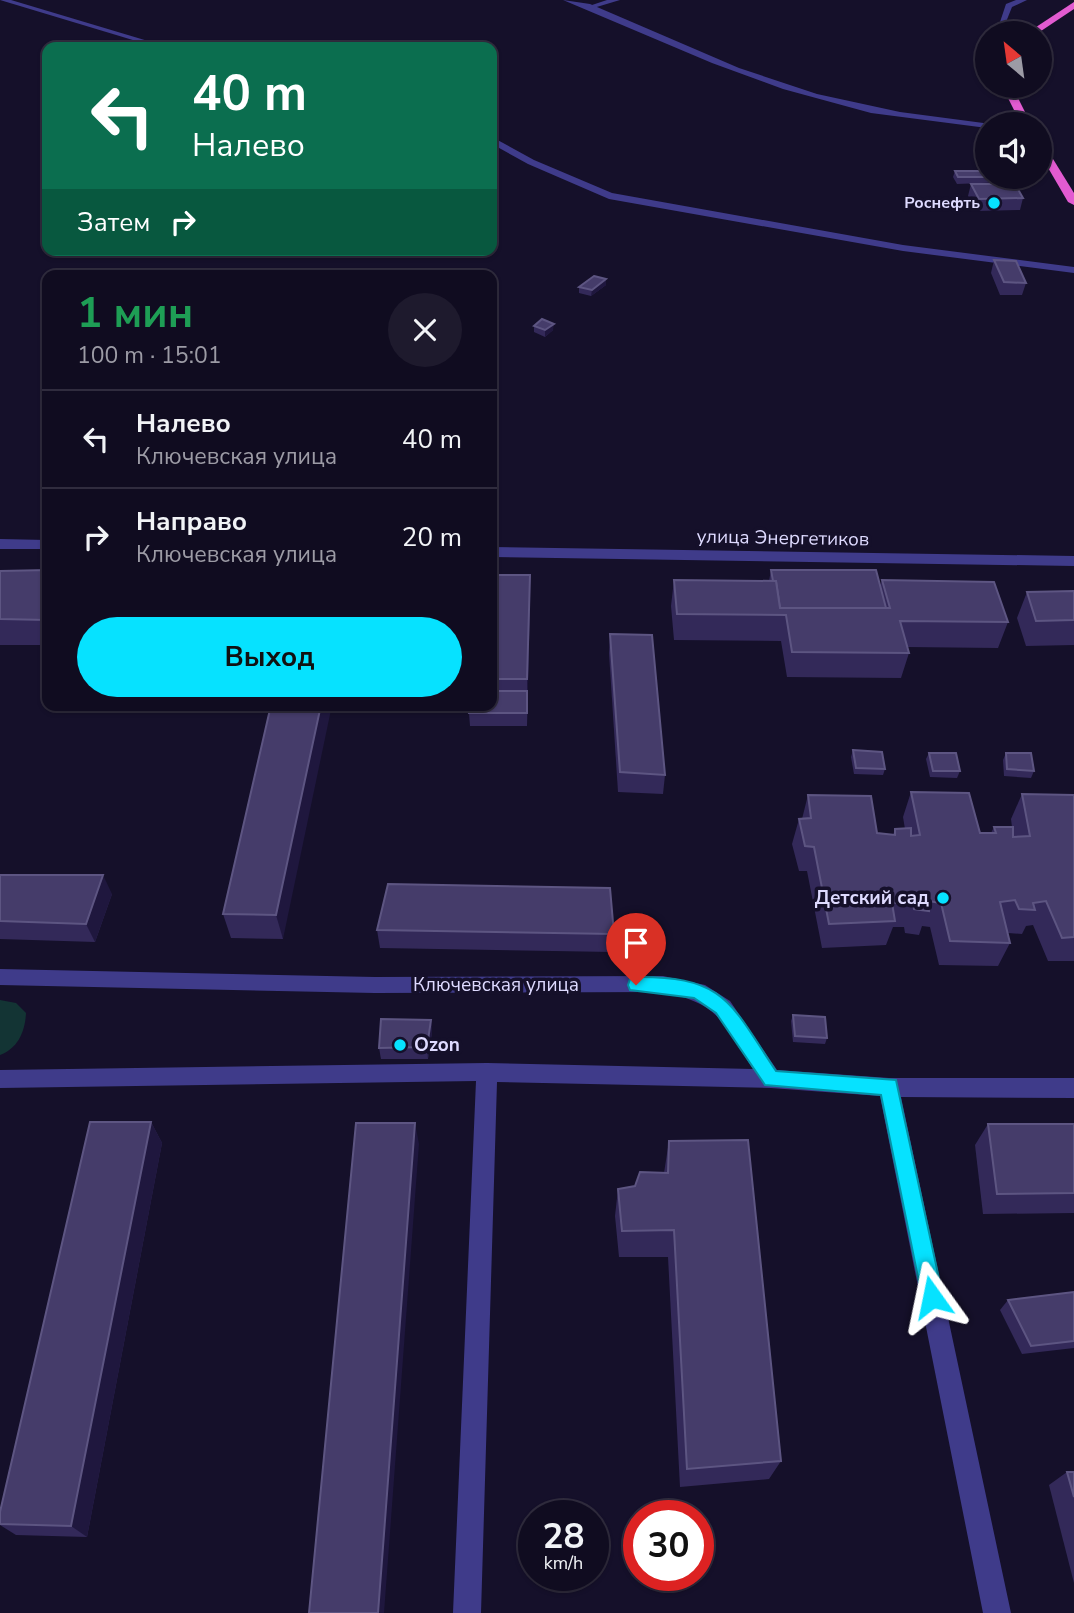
<!DOCTYPE html>
<html lang="ru">
<head>
<meta charset="utf-8">
<style>
  :root { --surface:#100c20; --page:#1e1a2d; --text:#f1f3f6; --muted:#9c9ba5; --line:#302c3e; --accent:#06e2ff }
  body { margin:0; font-family:"Nunito Sans",sans-serif; background:var(--page); color:var(--text); height:100vh; display:flex; flex-direction:column; font-size:26px; white-space:nowrap }
  * { box-sizing:border-box; margin:0 }
  p { font-size:23px; color:var(--muted) }
  .icon { flex:none; width:38px; height:38px; fill:none; stroke:currentColor; stroke-width:2; stroke-linecap:round; stroke-linejoin:round }
  .map { position:relative; flex:1; overflow:hidden }
  .drawer { position:absolute; left:42px; top:270px; width:455px; height:441px; display:flex; flex-direction:column; background:var(--surface); border-radius:14px; box-shadow:0 2px 5px #0004,0 0 0 2px var(--line) }
  .drawer>* { flex:none }
  .top-card { position:absolute; left:42px; top:42px; width:455px; height:214px; border-radius:14px; box-shadow:0 2px 5px #0004,0 0 0 2px var(--line); background:#0b6e4f; color:#fff; overflow:hidden }
  .needle { width:46px; rotate:331deg }
  .tools { position:absolute; left:975px; top:21px; display:grid; gap:14px }
  .tools a { display:grid; place-items:center; width:77px; height:77px; border-radius:50%; background:var(--surface); box-shadow:0 2px 5px #0004,0 0 0 2px var(--line); font-size:35px }
  .speed { position:absolute; left:518px; top:1500px; display:flex; gap:14px; font-size:35px; font-weight:700; text-align:center }
  .speed>* { display:grid; place-content:center; width:91px; height:91px; border-radius:50%; background:var(--surface); box-shadow:0 2px 5px #0004,0 0 0 2px var(--line); line-height:1 }
  .speed small { font-size:18px; font-weight:400 }
  .speed .limit { border:10px solid #d22; background:#fff; color:#111 }
  .pin { position:absolute; display:grid; place-items:center; width:60px; height:60px; color:#fff; margin:-72px -30px; border-radius:50% 50% 50% 0; rotate:-45deg; box-shadow:0 0 7px #0007 }
  .pin .icon { rotate:45deg }
  .me { position:absolute; width:77px; margin:-38px; rotate:348deg; stroke-linejoin:round; filter:drop-shadow(0 0 5px #0008) }
  .turn { display:flex; align-items:center; gap:24px; height:147px; padding:0 35px; font-size:32px }
  .turn .icon { width:91px; height:91px; stroke-width:2.5 }
  .turn b { display:block; font-size:49px; line-height:60px }
  .then { display:flex; align-items:center; height:66px; padding:0 35px; background:#0003; gap:14px; font-size:26px }
  .round { display:grid; place-items:center; flex:none; width:74px; height:74px; border-radius:37px; background:var(--page) }
  .headline { display:flex; align-items:center; justify-content:space-between; height:119px; padding:0 35px }
  h1 { font-size:42px; font-weight:700; line-height:52px; color:#1e9e55 }
  .action { display:flex; gap:14px; margin-top:auto; padding:14px 35px }
  .action a { flex:1; height:80px; border-radius:42px; background:var(--accent); color:#111; font-size:28px; font-weight:700; line-height:80px; text-align:center }
  ul { padding:0; list-style:none }
  li { display:flex; align-items:center; gap:21px; height:98px; padding:0 35px; border-top:2px solid var(--line) }
  li div { flex:1 }
  li b { display:block; font-size:26px }
  li em { font-style:normal }
  .map>svg:first-child { display:block }
  .green { fill:#133434 }
  .lines { fill:none; stroke-linecap:round; stroke-linejoin:round }
  .minor { fill:#3f3b8a; fill-rule:evenodd }
  .tertiary { fill:#3f3b8a; fill-rule:evenodd }
  .trunk { fill:#e25bd1; fill-rule:evenodd }
  .wall { fill:#332959 }
  .shaded-wall { fill:#1f173e }
  .building { fill:#453c6a; stroke:#5d5582; stroke-width:2 }
  .route { fill:#06e2ff; stroke:#0493a6; stroke-width:2 }
  .poi-dot { fill:#06e2ff; stroke:#15102a; stroke-width:2.5 }
  .labels { text-anchor:middle; dominant-baseline:central; stroke-width:7; stroke-linejoin:round; paint-order:stroke }
  .far-poi-label { font-size:16px; font-weight:bold; fill:#dedaff; stroke:#15102a; text-anchor:end }
  .street-label { font-size:19px; fill:#dedaff; stroke:#15102a }
  .poi-label { font-size:19px; font-weight:bold; fill:#dedaff; stroke:#15102a; text-anchor:end }
</style>
</head>
<body>
<div class="map">
<svg width="1074" height="1613" viewBox="0 0 1074 1613">
  <rect width="100%" height="100%" fill="#15102a"/>
  <path class="green" d="M0,1000L16,1003L26,1013C25,1032 18,1048 0,1055Z"/>
  <g class="lines">
    <g class="minor">
      <polygon points="0,0 11,0 168,47 156,47"/>
      <polygon points="607,0 620,0 590,9 586,7"/>
      <polygon points="1016,0 1027,0 1012,7 1006,22 1000,22 1006,4"/>
      <polygon points="492,137 534,160 612,193 903,245 1074,267 1074,273 903,251 609,199 528,164 492,144"/>
      <path d="M0,969L375,977L663,976L705,985L730,1001L777,1070L889,1078H1074V1098L901,1097L1011,1613H983L880,1096L771,1088L497,1082L481,1613H453L476,1081L0,1088V1070L487,1063L753,1069C723,1023 721,1004 663,992L375,993L0,985Z"/>
    </g>
    <g class="tertiary">
      <polygon points="563,0 590,4 739,68 817,94 900,112 991,124 987,124 987,128 871,113 783,89 712,63"/>
      <polygon points="0,539 47,540 47,549 0,549"/>
      <polygon points="492,547 1074,556 1074,566 492,557"/>
    </g>
    <g class="trunk">
      <polygon points="1074,2 1074,9 1038,33 1027,33"/>
      <polygon points="1006,86 1016,86 1016,94 1031,124 1021,124 1006,94"/>
      <polygon points="1040,143 1045,146 1074,193 1074,205 1068,202 1040,154"/>
    </g>
  </g>
  <g class="wall">
    <polygon points="955,171 1009,177 1008,182 957,184 953,177"/>
    <polygon points="971,184 1023,198 1020,210 976,211 968,196"/>
    <polygon points="994,260 1026,283 1022,295 1000,295 991,273"/>
    <polygon points="606,285 591,296 579,293 579,287"/>
    <polygon points="534,326 553,330 545,337 534,332"/>
    <polygon points="47,570 47,645 0,645 0,571"/>
    <polygon points="771,570 880,587 882,580 1008,622 998,648 907,647 909,653 901,678 787,677 781,641 674,640 671,606 674,580 769,581"/>
    <polygon points="492,575 530,601 527,726 470,726 469,713 492,705"/>
    <polygon points="1074,591 1074,645 1026,646 1017,618 1027,592"/>
    <polygon points="610,634 665,775 663,794 618,792 609,653"/>
    <polygon points="271,705 283,939 231,938 223,914"/>
    <polygon points="853,750 885,769 883,775 854,774 851,757"/>
    <polygon points="929,753 960,771 957,778 930,777 926,759"/>
    <polygon points="1006,753 1034,771 1031,778 1004,776 1003,760"/>
    <polygon points="911,792 980,833 991,833 994,827 1012,827 1011,819 1022,794 1074,795 1074,961 1048,961 1033,925 1026,926 1022,934 1008,933 1010,943 998,966 939,965 930,927 922,926 919,935 905,933 904,927 893,927 886,945 822,948 807,871 799,871 792,844 799,819 802,819 808,795 877,833 893,835 895,829 905,829 903,817"/>
    <polygon points="0,875 112,894 95,942 0,939"/>
    <polygon points="377,930 614,934 613,952 380,948"/>
    <polygon points="793,1015 827,1038 825,1044 793,1042 791,1021"/>
    <polygon points="431,1020 432,1032 428,1059 381,1059 379,1048"/>
    <polygon points="151,1122 162,1143 87,1537 16,1535 0,1525 0,1524"/>
    <polygon points="988,1124 1074,1124 1074,1213 983,1214 975,1145"/>
    <polygon points="669,1141 781,1461 769,1479 680,1487 668,1257 619,1257 615,1216 618,1189 635,1186 664,1173"/>
    <polygon points="1074,1292 1074,1348 1022,1354 1000,1310 1008,1300"/>
    <polygon points="1067,1472 1074,1472 1074,1583 1049,1485"/>
  </g>
  <g class="shaded-wall">
    <polygon points="606,279 606,285 591,296 592,290"/>
    <polygon points="554,324 553,330 545,337 545,330"/>
    <polygon points="530,575 530,601 527,726 527,679"/>
    <polygon points="321,705 332,705 283,939 276,915"/>
    <polygon points="103,875 112,894 95,942 86,924"/>
    <polygon points="431,1020 432,1032 428,1059 427,1047"/>
    <polygon points="151,1122 162,1143 87,1537 71,1526"/>
    <polygon points="415,1123 419,1144 384,1613 378,1613"/>
  </g>
  <g class="building">
    <polygon points="955,171 987,171 987,177 992,177 958,177"/>
    <polygon points="971,184 1015,184 1023,198 979,199"/>
    <polygon points="994,260 1016,261 1026,283 1004,282"/>
    <polygon points="594,276 606,279 592,290 579,287"/>
    <polygon points="542,319 554,324 545,330 534,326"/>
    <polygon points="47,570 47,620 0,619 0,571"/>
    <polygon points="771,570 876,570 886,608 780,608 776,581 773,581"/>
    <polygon points="492,575 530,575 527,679 492,679 492,642 497,642 498,624 492,624"/>
    <polygon points="674,580 776,581 780,608 890,608 882,580 994,582 1008,622 900,621 909,653 792,652 786,615 677,614"/>
    <polygon points="1074,591 1074,620 1036,621 1027,592"/>
    <polygon points="610,634 652,635 665,775 620,772"/>
    <polygon points="492,691 527,691 527,713 469,713 470,705 492,705"/>
    <polygon points="271,705 321,705 276,915 223,914"/>
    <polygon points="853,750 882,752 885,769 856,768"/>
    <polygon points="929,753 956,753 960,771 933,771"/>
    <polygon points="1006,753 1031,753 1034,771 1007,769"/>
    <polygon points="911,792 969,793 980,833 996,833 994,827 1013,827 1013,837 1030,836 1022,794 1074,795 1074,937 1062,938 1046,901 1033,903 1035,910 1019,909 1015,900 1000,902 1010,943 950,941 941,903 928,901 929,911 914,909 913,903 892,903 895,921 829,924 814,847 805,846 799,819 811,818 808,795 871,796 877,833 895,835 895,829 911,828 911,836 920,835"/>
    <polygon points="0,875 103,875 86,924 0,921"/>
    <polygon points="388,884 610,888 614,934 377,930"/>
    <polygon points="793,1015 825,1017 827,1038 795,1036"/>
    <polygon points="381,1019 431,1020 427,1047 379,1048"/>
    <polygon points="90,1122 151,1122 71,1526 0,1524 0,1512"/>
    <polygon points="356,1123 415,1123 378,1613 309,1613"/>
    <polygon points="988,1124 1074,1124 1074,1193 997,1194"/>
    <polygon points="748,1140 781,1461 687,1469 674,1230 622,1231 618,1189 635,1186 640,1172 668,1173 669,1141"/>
    <polygon points="1074,1292 1074,1341 1031,1346 1008,1300"/>
    <polygon points="1067,1472 1074,1472 1074,1497"/>
  </g>
  <path class="route" d="M636,977C726,976 731,1004 776,1071L896,1080L943,1297L940,1305L932,1308L925,1305L922,1297L881,1095L765,1085L716,1013L694,998L630,990L628,985L630,979Z"/>
  <g class="poi-dot">
    <circle cx="994" cy="203" r="7"/>
    <circle cx="943" cy="898" r="7"/>
    <circle cx="400" cy="1045" r="7"/>
  </g>
  <g class="labels">
    <g class="far-poi-label">
      <text x="980" y="203">Роснефть</text>
    </g>
    <g class="street-label">
      <text transform="translate(783 538) rotate(1)">улица Энергетиков</text>
      <text x="496" y="985">Ключевская улица</text>
    </g>
    <g class="poi-label">
      <text x="929" y="898">Детский сад</text>
      <text x="414" y="1045" text-anchor="start">Ozon</text>
    </g>
  </g>
</svg>
<div class="tools">
<a><svg class="needle" viewBox="-14 -14 28 28"><path d="M0-13l5 13h-10z" fill="#e53935"/><path d="M0 13l5-13h-10z" fill="#9c9ba5"/></svg></a>
<a><svg class="icon" aria-label="sound" viewBox="0 0 24 24"><path d="M4 9h4l5-4v14l-5-4H4zM17 9q2 3 0 6"/></svg></a>
</div>
<div class="speed"><div>28<small>km/h</small></div><div class="limit">30</div></div>
<div class="pin" style="left:636px;top:985px;background:#d93025"><svg class="icon" aria-label="arrive" viewBox="0 0 24 24"><path d="M6 21V4h12l-3 4 3 4H6"/></svg></div>
<svg class="me" style="left:932px;top:1297px" viewBox="-20 -20 40 40"><path d="M0-17L14 15 0 8-14 15z" fill="#06e2ff" stroke="#fff" stroke-width="4"/></svg>
<div class="top-card">
<div class="turn"><svg class="icon" aria-label="left" viewBox="0 0 24 24"><path d="M17 20v-9H6M10 6l-5 5 5 5"/></svg><div><b>40 m</b>Налево</div></div>
<div class="then">Затем<svg class="icon" aria-label="right" viewBox="0 0 24 24"><path d="M7 20v-9h11M14 6l5 5-5 5"/></svg></div>
</div>
<section class="drawer">
<div class="headline"><div><h1>1 мин</h1><p>100 m · 15:01</p></div><a class="round"><svg class="icon" aria-label="close" viewBox="0 0 24 24"><path d="M6 6l12 12M18 6L6 18"/></svg></a></div>
<ul>
<li><svg class="icon" aria-label="left" viewBox="0 0 24 24"><path d="M17 20v-9H6M10 6l-5 5 5 5"/></svg><div><b>Налево</b><p>Ключевская улица</p></div><em>40 m</em></li>
<li><svg class="icon" aria-label="right" viewBox="0 0 24 24"><path d="M7 20v-9h11M14 6l5 5-5 5"/></svg><div><b>Направо</b><p>Ключевская улица</p></div><em>20 m</em></li>
</ul>
<div class="action"><a>Выход</a></div>
</section>
</div>
</body>
</html>
